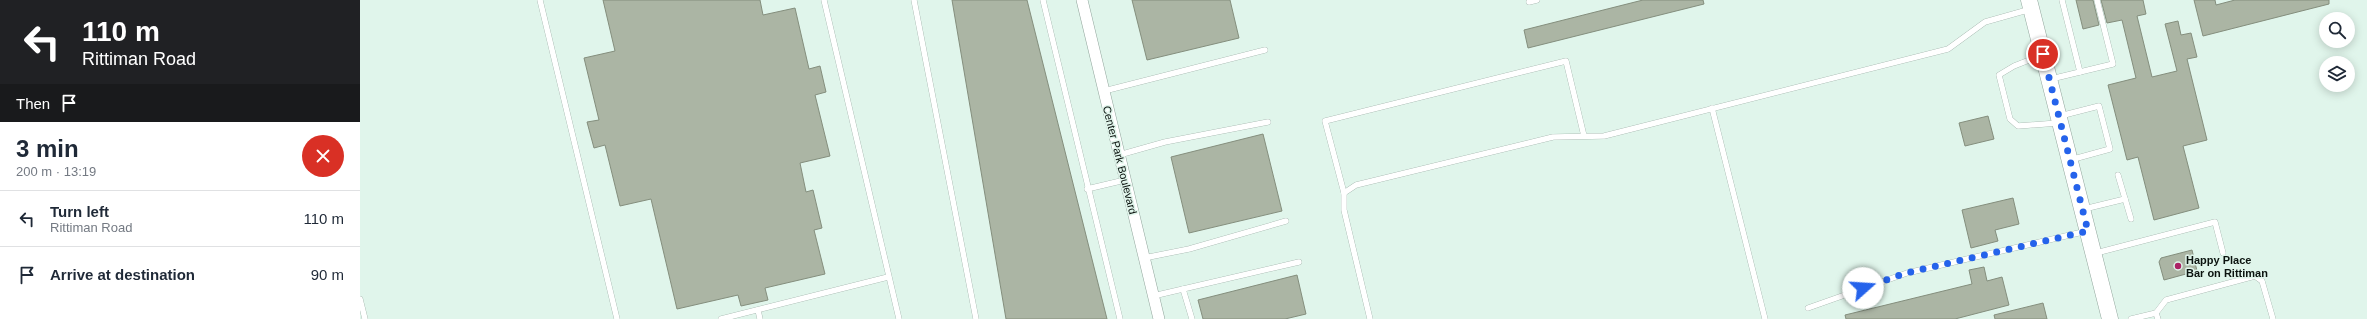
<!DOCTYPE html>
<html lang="en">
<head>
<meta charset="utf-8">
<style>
  :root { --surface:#fff; --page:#f6f6f7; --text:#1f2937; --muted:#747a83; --line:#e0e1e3 }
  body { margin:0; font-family:Helvetica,sans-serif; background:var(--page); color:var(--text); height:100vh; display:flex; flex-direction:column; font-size:15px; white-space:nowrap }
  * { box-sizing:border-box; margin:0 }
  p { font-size:13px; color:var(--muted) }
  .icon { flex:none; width:22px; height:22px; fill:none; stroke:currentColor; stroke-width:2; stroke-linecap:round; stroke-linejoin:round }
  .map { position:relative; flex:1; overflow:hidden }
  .details { display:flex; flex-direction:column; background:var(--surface); width:360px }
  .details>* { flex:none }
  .hud { background:#202124; color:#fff; overflow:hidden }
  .buttons { position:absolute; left:1959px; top:12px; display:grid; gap:8px }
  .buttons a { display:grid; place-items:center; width:36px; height:36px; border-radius:50%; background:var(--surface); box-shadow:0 2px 10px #0003; font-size:20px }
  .pin { position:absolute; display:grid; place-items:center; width:34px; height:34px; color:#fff; margin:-17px; border:2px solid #fff; border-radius:50%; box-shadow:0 1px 4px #0007 }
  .me { position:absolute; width:44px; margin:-22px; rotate:71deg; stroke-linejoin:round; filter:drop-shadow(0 0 3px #0008) }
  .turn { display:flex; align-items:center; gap:14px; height:84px; padding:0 16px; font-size:18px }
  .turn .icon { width:52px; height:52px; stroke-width:2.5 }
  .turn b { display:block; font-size:28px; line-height:34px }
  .then { display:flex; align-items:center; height:38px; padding:0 16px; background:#0003; gap:8px; font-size:15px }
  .round { display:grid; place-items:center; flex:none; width:42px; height:42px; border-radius:21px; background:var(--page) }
  .summary { display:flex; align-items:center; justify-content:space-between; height:68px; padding:0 16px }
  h1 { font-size:24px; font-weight:800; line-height:30px }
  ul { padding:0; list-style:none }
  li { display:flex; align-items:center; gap:12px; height:56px; padding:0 16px; border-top:1px solid var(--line) }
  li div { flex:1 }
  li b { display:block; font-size:15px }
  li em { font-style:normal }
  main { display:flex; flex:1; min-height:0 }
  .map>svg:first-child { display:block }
  .building { fill:#abb5a4; stroke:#848e7d }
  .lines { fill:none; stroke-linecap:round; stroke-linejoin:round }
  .lane-casing { stroke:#91a59c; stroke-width:6 }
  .street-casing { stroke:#91a59c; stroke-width:12 }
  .secondary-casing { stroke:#91a59c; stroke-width:17 }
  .lane { stroke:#fff; stroke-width:5.5 }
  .street { stroke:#fff; stroke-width:11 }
  .secondary { stroke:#fff; stroke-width:16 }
  .route { stroke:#2563eb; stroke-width:7; stroke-dasharray:0 12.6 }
  .poi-dot { fill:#ab2265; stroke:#e0f5eb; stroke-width:1.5 }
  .labels { text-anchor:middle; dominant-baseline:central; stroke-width:3; stroke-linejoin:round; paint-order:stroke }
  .street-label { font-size:11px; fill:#0b130f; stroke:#e0f5eb }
  .poi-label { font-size:11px; font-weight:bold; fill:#0b130f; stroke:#e0f5eb; text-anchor:start }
</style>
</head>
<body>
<main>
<section class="details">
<div class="hud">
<div class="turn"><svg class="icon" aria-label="left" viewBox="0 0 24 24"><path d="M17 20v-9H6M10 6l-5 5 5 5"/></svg><div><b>110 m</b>Rittiman Road</div></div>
<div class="then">Then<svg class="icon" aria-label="arrive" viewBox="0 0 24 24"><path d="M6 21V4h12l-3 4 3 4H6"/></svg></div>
</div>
<div class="summary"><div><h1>3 min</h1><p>200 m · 13:19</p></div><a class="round" style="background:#d93025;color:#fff"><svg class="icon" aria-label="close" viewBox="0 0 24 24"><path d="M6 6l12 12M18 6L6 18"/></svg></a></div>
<ul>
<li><svg class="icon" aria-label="left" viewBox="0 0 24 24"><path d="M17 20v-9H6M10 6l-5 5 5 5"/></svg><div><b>Turn left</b><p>Rittiman Road</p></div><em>110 m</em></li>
<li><svg class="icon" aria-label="arrive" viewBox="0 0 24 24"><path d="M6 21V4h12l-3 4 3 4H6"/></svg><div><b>Arrive at destination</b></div><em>90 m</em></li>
</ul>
</section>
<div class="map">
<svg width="2007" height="319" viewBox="0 0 2007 319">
  <rect width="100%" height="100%" fill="#e0f5eb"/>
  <g class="building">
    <polygon points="243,0 400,0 403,15 435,8 449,69 460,66 466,92 455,95 470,156 440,163 446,192 453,190 462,228 454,230 465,274 405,288 408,300 381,306 378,295 317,309 291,199 260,206 245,145 234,148 227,122 239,120 224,58 255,51"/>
    <polygon points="592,0 667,0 747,319 646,319"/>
    <polygon points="772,0 870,0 879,38 787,60"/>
    <polygon points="1283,0 1343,0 1344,4 1168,48 1164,30"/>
    <polygon points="1716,0 1733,0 1739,25 1723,29"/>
    <polygon points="1741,0 1783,0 1786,14 1777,16 1792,77 1817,71 1805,24 1818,21 1821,35 1831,33 1837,57 1827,59 1847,140 1823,146 1839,208 1794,220 1778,157 1767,160 1748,85 1776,78 1762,20 1747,23"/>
    <polygon points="1834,0 1855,0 1856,5 1875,0 1969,0 1969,4 1843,36"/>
    <polygon points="1628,116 1634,139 1605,146 1599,123"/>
    <polygon points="903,134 922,211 829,233 811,157"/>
    <polygon points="1653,198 1659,224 1635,230 1638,241 1611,248 1602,210"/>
    <polygon points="1832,250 1837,271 1804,280 1799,262 1801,258"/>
    <polygon points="1624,267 1627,281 1642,277 1649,305 1595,319 1486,319 1485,315 1612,284 1609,270"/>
    <polygon points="937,275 946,314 925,319 843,319 838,300"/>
    <polygon points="1683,303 1687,319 1635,319 1634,315"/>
  </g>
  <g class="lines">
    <defs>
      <g id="lane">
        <polyline points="180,0 257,319"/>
        <polyline points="464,0 539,319"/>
        <polyline points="554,0 616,319"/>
        <polyline points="683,0 760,319"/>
        <polyline points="1702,0 1720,72"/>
        <polyline points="1169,2 1177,0"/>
        <polyline points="1682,55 1654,66 1639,75 1650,119 1658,126 1698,123"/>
        <polyline points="1691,79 1753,64 1737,0"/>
        <polyline points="744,91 905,50"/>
        <polyline points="1352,108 1405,319"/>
        <polyline points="1700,116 1739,106 1750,149 1710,160"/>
        <polyline points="759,155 805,142 908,122"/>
        <polyline points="1758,175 1771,219"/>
        <polyline points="727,189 765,180"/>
        <polyline points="984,193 965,121 1206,61 1224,136"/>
        <polyline points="1724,209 1765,199"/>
        <polyline points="1736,253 1855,222 1863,253"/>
        <polyline points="784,258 829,249 926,221"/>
        <polyline points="823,289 832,319"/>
        <polyline points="793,296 939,262"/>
        <polyline points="0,299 5,319"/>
        <polyline points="1448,308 1547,273 1727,231"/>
        <polyline points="398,310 400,319"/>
        <polyline points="1796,313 1798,319"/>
        <polyline points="361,319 528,277"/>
        <polyline points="1010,319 984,210 984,193 996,185 1193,137 1244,136 1588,49 1625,22 1671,9"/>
        <polyline points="1771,319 1796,313 1806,300 1895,276 1902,281 1913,319"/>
      </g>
      <polyline id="street" points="722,0 799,319"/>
      <polyline id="secondary" points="1669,0 1750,319"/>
    </defs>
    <use href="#lane" class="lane-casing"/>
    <use href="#street" class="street-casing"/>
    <use href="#secondary" class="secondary-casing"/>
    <use href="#lane" class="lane"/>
    <use href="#street" class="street"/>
    <use href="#secondary" class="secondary"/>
  </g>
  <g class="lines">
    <polyline class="route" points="1503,288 1546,273 1728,231 1683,54"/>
  </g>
  <circle class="poi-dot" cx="1818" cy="266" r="4"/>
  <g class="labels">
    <g class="street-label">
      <text transform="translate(760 160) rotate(76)">Center Park Boulevard</text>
    </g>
    <g class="poi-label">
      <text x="1826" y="260">Happy Place<tspan x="1826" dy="13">Bar on Rittiman</tspan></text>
    </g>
  </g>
</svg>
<div class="buttons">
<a><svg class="icon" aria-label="search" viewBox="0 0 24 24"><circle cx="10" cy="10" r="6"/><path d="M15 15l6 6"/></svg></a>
<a><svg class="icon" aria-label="layers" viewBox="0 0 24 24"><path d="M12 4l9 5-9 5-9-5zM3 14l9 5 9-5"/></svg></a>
</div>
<div class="pin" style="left:1683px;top:54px;background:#d93025"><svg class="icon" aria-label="arrive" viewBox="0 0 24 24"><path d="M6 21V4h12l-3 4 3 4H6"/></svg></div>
<svg class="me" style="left:1503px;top:288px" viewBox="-20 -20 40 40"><circle r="19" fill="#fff"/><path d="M0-13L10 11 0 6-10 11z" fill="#2563eb"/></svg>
</div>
</main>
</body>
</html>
